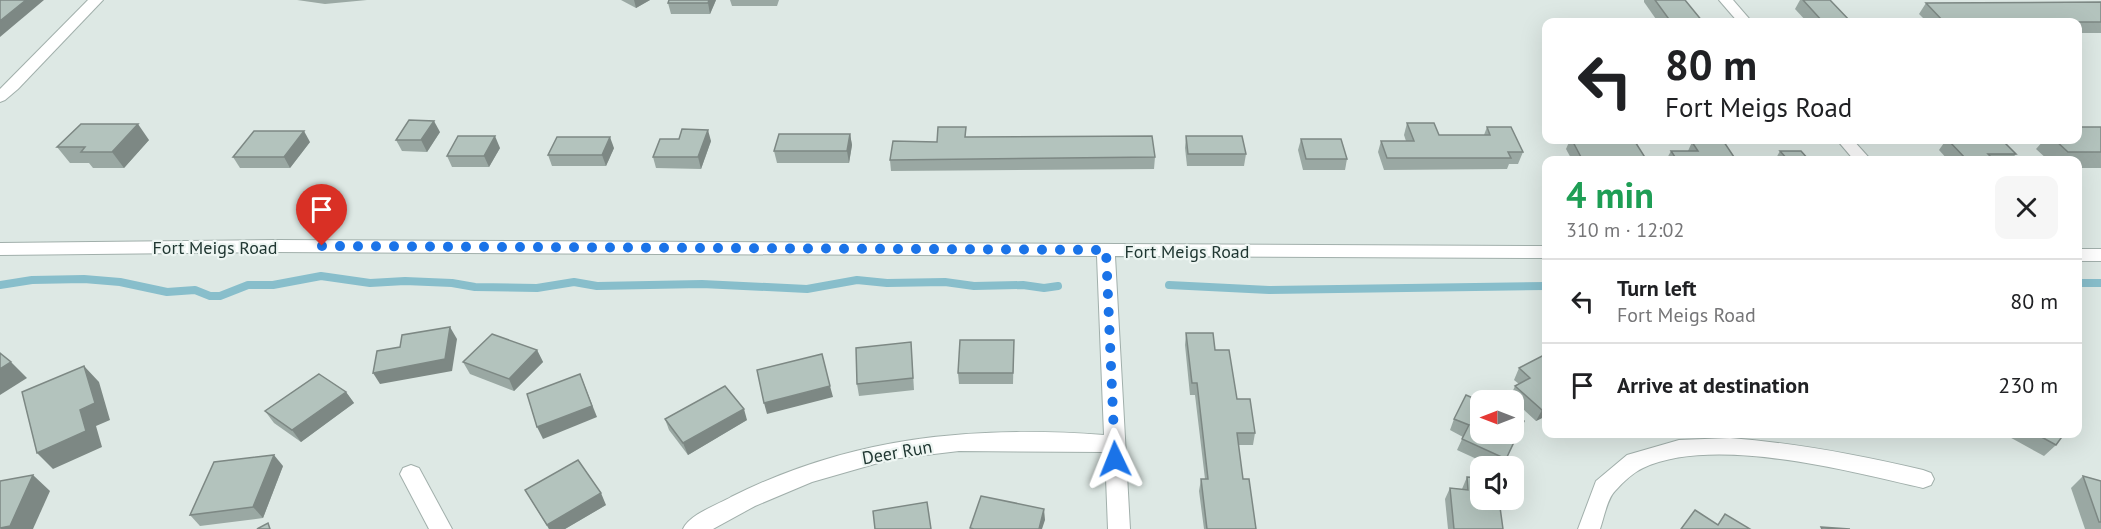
<!DOCTYPE html>
<html lang="en">
<head>
<meta charset="utf-8">
<style>
  :root { --surface:#fff; --page:#f6f6f6; --text:#202124; --muted:#757577; --line:#e0e0e0 }
  body { margin:0; font-family:"PT Sans",sans-serif; background:var(--page); color:var(--text); height:100vh; display:flex; flex-direction:column; font-size:22px; white-space:nowrap }
  * { box-sizing:border-box; margin:0 }
  p { font-size:20px; color:var(--muted) }
  .icon { flex:none; width:33px; height:33px; fill:none; stroke:currentColor; stroke-width:2; stroke-linecap:round; stroke-linejoin:round }
  .map { position:relative; flex:1; overflow:hidden }
  .panel { position:absolute; left:1542px; top:156px; width:540px; height:282px; display:flex; flex-direction:column; background:var(--surface); border-radius:12px; box-shadow:0 6px 24px #0002 }
  .panel>* { flex:none }
  .top-card { position:absolute; left:1542px; top:18px; width:540px; height:126px; border-radius:12px; box-shadow:0 6px 24px #0002; background:#fff; color:var(--text); overflow:hidden }
  .needle { width:39px; rotate:270deg }
  .tools { position:absolute; left:1470px; top:390px; display:grid; gap:12px }
  .tools a { display:grid; place-items:center; width:54px; height:54px; border-radius:12px; background:var(--surface); box-shadow:0 6px 24px #0002; font-size:30px }
  .pin { position:absolute; display:grid; place-items:center; width:51px; height:51px; color:#fff; margin:-62px -26px; border-radius:50% 50% 50% 0; rotate:-45deg; box-shadow:0 0 6px #0007 }
  .pin .icon { rotate:45deg }
  .me { position:absolute; width:66px; margin:-33px; rotate:358deg; stroke-linejoin:round; filter:drop-shadow(0 0 4px #0008) }
  .turn { display:flex; align-items:center; gap:21px; height:126px; padding:0 24px; font-size:27px }
  .turn .icon { width:78px; height:78px; stroke-width:2.5 }
  .turn b { display:block; font-size:42px; line-height:51px }
  .round { display:grid; place-items:center; flex:none; width:63px; height:63px; border-radius:12px; background:var(--page) }
  .headline { display:flex; align-items:center; justify-content:space-between; height:102px; padding:0 24px }
  h1 { font-size:36px; font-weight:700; line-height:45px; color:#1e9e55 }
  ul { padding:0; list-style:none }
  li { display:flex; align-items:center; gap:18px; height:84px; padding:0 24px; border-top:2px solid var(--line) }
  li div { flex:1 }
  li b { display:block; font-size:22px }
  li em { font-style:normal }
  .map>svg:first-child { display:block }
  .lines { fill:none; stroke-linecap:round; stroke-linejoin:round }
  .stream { stroke:#88becb; stroke-width:8 }
  .minor-casing { stroke:#a1afab; stroke-width:2 }
  .minor { fill:#fff; fill-rule:evenodd }
  .wall { fill:#9aa8a3 }
  .shaded-wall { fill:#7d8884 }
  .building { fill:#b3c3bd; stroke:#7d8884; stroke-width:1.5 }
  .route { stroke:#1a73e8; stroke-width:10; stroke-dasharray:0 18 }
  .labels { text-anchor:middle; dominant-baseline:central; stroke-width:4.5; stroke-linejoin:round; paint-order:stroke }
  .street-label { font-size:18px; fill:#203732; stroke:#edf5f2 }
</style>
</head>
<body>
<div class="map">
<svg width="2101" height="529" viewBox="0 0 2101 529">
  <rect width="100%" height="100%" fill="#dde8e4"/>
  <g class="lines">
    <g class="stream">
      <polyline points="2078,283 2101,283"/>
      <polyline points="0,285 32,280 84,279 120,282 167,292 195,290 210,296 220,296 248,285 273,285 321,276 370,283 405,281 452,283 475,287 537,288 574,282 597,286 702,284 807,289 857,280 887,283 945,282 974,286 1023,285 1044,288 1058,286"/>
      <polyline points="1169,285 1269,290 1546,286"/>
    </g>
    <defs>
      <g id="minor">
        <polygon points="88,0 103,0 18,89 5,100 0,102 0,89"/>
        <polygon points="1719,0 1733,0 1752,22 1738,22"/>
        <polygon points="1837,140 1853,140 1871,160 1854,160"/>
        <path d="M275,240L1546,246V258L1115,256L1130,529H1108L1105,452L959,451L892,459L812,482L755,506L713,529H683C690,514 717,505 731,497C850,437 973,425 1104,435L1097,256L275,252L0,255V243Z"/>
        <rect x="2078" y="249" width="23" height="12"/>
        <path d="M1730,438C1796,443 1859,455 1923,470L1931,473L1934,479L1931,485L1923,488C1849,471 1714,435 1643,468C1634,472 1622,483 1615,491C1607,499 1604,518 1600,529H1578L1596,481L1627,455L1679,440Z"/>
        <polygon points="411,465 419,468 452,529 429,529 400,474 403,468"/>
      </g>
    </defs>
    <use href="#minor" class="minor-casing"/>
    <use href="#minor" class="minor"/>
  </g>
  <g class="wall">
    <polygon points="297,0 367,0 325,4"/>
    <polygon points="621,0 650,0 636,8"/>
    <polygon points="716,0 710,14 671,14 668,3"/>
    <polygon points="730,0 779,0 777,6 732,6"/>
    <polygon points="1644,0 1685,0 1703,22 1658,22 1644,2"/>
    <polygon points="1800,0 1830,0 1851,22 1807,22 1795,9"/>
    <polygon points="2101,2 2101,33 2078,33 2078,22 1927,22 1919,14 1926,3"/>
    <polygon points="1407,123 1439,135 1484,135 1487,127 1523,152 1518,164 1509,164 1507,169 1384,170 1378,152 1381,141 1406,141 1404,135"/>
    <polygon points="2101,127 2101,168 2078,168 2078,160 2048,160 2036,149 2044,140 2078,140"/>
    <polygon points="440,132 427,152 402,151 396,140"/>
    <polygon points="850,134 852,145 849,163 777,163 774,151"/>
    <polygon points="1186,136 1246,154 1244,166 1187,166 1185,148"/>
    <polygon points="966,137 1155,157 1154,169 891,171 890,160"/>
    <polygon points="1301,139 1347,159 1345,170 1303,170 1298,150"/>
    <polygon points="149,140 124,168 93,168 89,163 70,163 57,147"/>
    <polygon points="1570,140 1634,140 1646,159 1645,160 1572,160 1566,149"/>
    <polygon points="1946,140 2002,140 2016,154 2011,160 1948,160 1939,150"/>
    <polygon points="711,141 701,169 656,168 653,157"/>
    <polygon points="310,142 290,168 240,168 233,157"/>
    <polygon points="1692,142 1736,160 1666,160 1671,151 1688,151"/>
    <polygon points="500,148 489,167 452,167 447,156"/>
    <polygon points="614,148 606,166 552,166 548,155"/>
    <polygon points="1780,151 1809,160 1775,160"/>
    <polygon points="1186,333 1215,350 1237,399 1255,433 1253,445 1238,445 1243,479 1256,529 1204,529 1199,491 1201,479 1205,479 1195,395 1190,395 1185,345"/>
    <polygon points="1014,340 1013,384 959,384 958,373"/>
    <polygon points="911,342 914,390 859,396 857,384"/>
    <polygon points="537,350 543,362 514,391 470,374 463,362"/>
    <polygon points="1546,354 1546,416 1536,421 1510,397 1515,386 1519,384 1514,380 1519,368"/>
    <polygon points="346,392 354,403 301,442 274,423 265,411"/>
    <polygon points="665,419 747,420 688,455 669,430"/>
    <polygon points="1454,419 1524,421 1502,466 1492,466 1457,450 1463,437 1450,430"/>
    <polygon points="2004,434 2064,434 2056,445 2044,456"/>
    <polygon points="283,466 263,518 200,526 190,515"/>
    <polygon points="2083,476 2101,481 2101,529 2085,529 2071,488"/>
    <polygon points="1467,477 1503,529 1448,529 1445,499 1450,488 1462,489"/>
    <polygon points="525,490 606,505 565,529 549,529"/>
  </g>
  <g class="shaded-wall">
    <polygon points="26,0 44,0 0,37 0,21"/>
    <polygon points="634,0 650,0 636,8"/>
    <polygon points="709,0 716,0 710,14 708,3"/>
    <polygon points="434,121 440,132 427,152 421,140"/>
    <polygon points="138,124 149,140 124,168 112,152"/>
    <polygon points="708,130 711,141 701,169 698,157"/>
    <polygon points="304,131 310,142 290,168 284,157"/>
    <polygon points="850,134 852,145 849,163 847,151"/>
    <polygon points="495,136 500,148 489,167 484,156"/>
    <polygon points="610,137 614,148 606,166 602,155"/>
    <polygon points="450,327 457,339 452,371 380,384 373,373"/>
    <polygon points="537,350 543,362 514,391 509,379"/>
    <polygon points="11,362 27,378 0,395 0,369"/>
    <polygon points="84,366 99,382 110,420 96,426 102,447 53,469 37,453"/>
    <polygon points="580,374 597,417 543,439 537,427"/>
    <polygon points="830,386 833,397 767,414 764,403"/>
    <polygon points="346,392 354,403 301,442 292,430"/>
    <polygon points="1546,407 1546,416 1536,421 1542,410"/>
    <polygon points="744,409 747,420 688,455 683,443"/>
    <polygon points="274,455 283,466 263,518 253,507"/>
    <polygon points="33,475 50,491 33,529 0,529"/>
    <polygon points="601,493 606,505 565,529 549,529 547,525"/>
    <polygon points="1044,509 1045,520 1042,529 1039,529"/>
  </g>
  <g class="building">
    <polygon points="0,0 26,0 0,21"/>
    <polygon points="669,0 709,0 708,3 668,3"/>
    <polygon points="1655,0 1685,0 1703,22 1671,22"/>
    <polygon points="1803,0 1830,0 1851,22 1823,22"/>
    <polygon points="2101,2 2101,22 1944,22 1926,3"/>
    <polygon points="409,120 434,121 421,140 396,140"/>
    <polygon points="1407,123 1434,123 1439,135 1490,135 1487,127 1511,127 1523,152 1508,152 1511,158 1387,158 1381,141 1414,141"/>
    <polygon points="81,124 138,124 112,152 81,152 85,147 57,147"/>
    <polygon points="938,127 966,127 965,137 1152,136 1155,157 890,160 893,141 937,142"/>
    <polygon points="2078,127 2101,127 2101,152 2068,152 2055,140 2078,140"/>
    <polygon points="682,129 708,130 698,157 653,157 660,139 679,139"/>
    <polygon points="254,131 304,131 284,157 233,157"/>
    <polygon points="779,134 850,134 847,151 774,151"/>
    <polygon points="458,136 495,136 484,156 447,156"/>
    <polygon points="1186,136 1242,136 1246,154 1188,154"/>
    <polygon points="557,137 610,137 602,155 548,155"/>
    <polygon points="1301,139 1341,139 1347,159 1306,159"/>
    <polygon points="1572,140 1634,140 1646,159 1582,159"/>
    <polygon points="1948,140 2002,140 2016,154 1988,154 1994,160 1967,160"/>
    <polygon points="1692,142 1724,142 1736,160 1677,160 1671,151 1698,151"/>
    <polygon points="1780,151 1801,151 1809,160 1788,160"/>
    <polygon points="450,327 445,359 373,373 377,351 400,347 402,335"/>
    <polygon points="1186,333 1213,333 1215,350 1229,350 1237,399 1250,399 1255,433 1237,433 1243,479 1249,479 1256,529 1207,529 1201,479 1208,479 1197,383 1192,383"/>
    <polygon points="492,334 537,350 509,379 463,362"/>
    <polygon points="960,340 1014,340 1013,373 958,373"/>
    <polygon points="911,342 913,378 857,384 856,348"/>
    <polygon points="0,353 11,362 0,369"/>
    <polygon points="822,354 830,386 764,403 757,370"/>
    <polygon points="1546,354 1546,407 1542,410 1515,386 1530,378 1519,368"/>
    <polygon points="84,366 95,403 80,410 86,431 37,453 22,392"/>
    <polygon points="319,374 346,392 292,430 265,411"/>
    <polygon points="580,374 592,406 537,427 527,394"/>
    <polygon points="725,386 744,409 683,443 665,419"/>
    <polygon points="1466,395 1480,401 1480,434 1514,434 1514,416 1524,421 1506,459 1462,439 1469,425 1454,419"/>
    <polygon points="2036,434 2064,434 2056,445"/>
    <polygon points="274,455 253,507 190,515 214,462"/>
    <polygon points="578,460 601,493 547,525 525,490"/>
    <polygon points="33,475 10,526 0,528 0,481"/>
    <polygon points="2083,476 2101,481 2101,522 2099,522"/>
    <polygon points="1467,477 1480,478 1480,500 1499,500 1503,529 1454,529 1450,488 1468,490"/>
    <polygon points="981,496 1044,509 1039,529 974,529 970,528"/>
    <polygon points="927,502 931,529 875,529 873,511"/>
    <polygon points="1695,510 1718,525 1725,514 1750,529 1681,529"/>
    <polygon points="268,523 270,529 257,529"/>
    <polygon points="1821,527 1850,529 1822,529"/>
  </g>
  <g class="lines">
    <polyline class="route" points="322,246 1106,250 1115,459"/>
  </g>
  <g class="labels">
    <g class="street-label">
      <text x="215" y="247">Fort Meigs Road</text>
      <text x="1187" y="251">Fort Meigs Road</text>
      <text transform="translate(897 452) rotate(-10)">Deer Run</text>
    </g>
  </g>
</svg>
<div class="tools">
<a><svg class="needle" viewBox="-14 -14 28 28"><path d="M0-13l5 13h-10z" fill="#e53935"/><path d="M0 13l5-13h-10z" fill="#757577"/></svg></a>
<a><svg class="icon" aria-label="sound" viewBox="0 0 24 24"><path d="M4 9h4l5-4v14l-5-4H4zM17 9q2 3 0 6"/></svg></a>
</div>
<div class="pin" style="left:322px;top:246px;background:#d93025"><svg class="icon" aria-label="arrive" viewBox="0 0 24 24"><path d="M6 21V4h12l-3 4 3 4H6"/></svg></div>
<svg class="me" style="left:1115px;top:459px" viewBox="-20 -20 40 40"><path d="M0-17L14 15 0 8-14 15z" fill="#1a73e8" stroke="#fff" stroke-width="4"/></svg>
<div class="top-card">
<div class="turn"><svg class="icon" aria-label="left" viewBox="0 0 24 24"><path d="M17 20v-9H6M10 6l-5 5 5 5"/></svg><div><b>80 m</b>Fort Meigs Road</div></div>
</div>
<section class="panel">
<div class="headline"><div><h1>4 min</h1><p>310 m · 12:02</p></div><a class="round"><svg class="icon" aria-label="close" viewBox="0 0 24 24"><path d="M6 6l12 12M18 6L6 18"/></svg></a></div>
<ul>
<li><svg class="icon" aria-label="left" viewBox="0 0 24 24"><path d="M17 20v-9H6M10 6l-5 5 5 5"/></svg><div><b>Turn left</b><p>Fort Meigs Road</p></div><em>80 m</em></li>
<li><svg class="icon" aria-label="arrive" viewBox="0 0 24 24"><path d="M6 21V4h12l-3 4 3 4H6"/></svg><div><b>Arrive at destination</b></div><em>230 m</em></li>
</ul>
</section>
</div>
</body>
</html>
